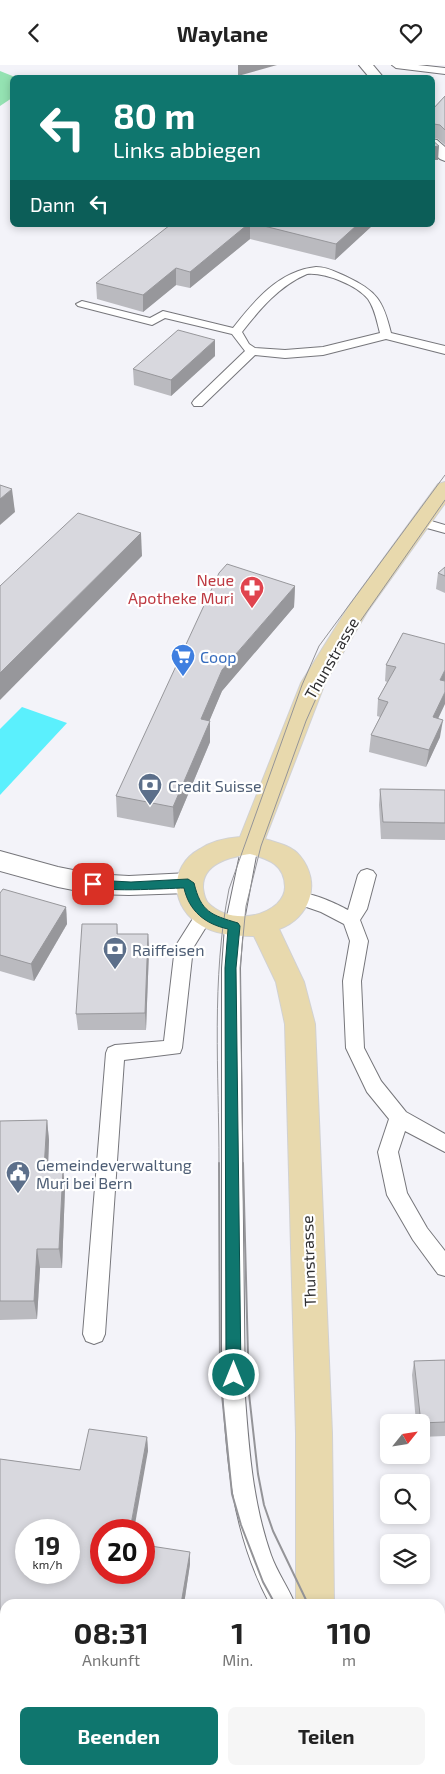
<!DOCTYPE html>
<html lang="de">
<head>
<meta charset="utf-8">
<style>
  :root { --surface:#fff; --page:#f6f6f6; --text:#222; --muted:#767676; --accent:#0f766e }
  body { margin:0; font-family:"Exo 2",sans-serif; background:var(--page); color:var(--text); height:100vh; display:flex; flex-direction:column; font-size:19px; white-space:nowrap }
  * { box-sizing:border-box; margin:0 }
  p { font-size:16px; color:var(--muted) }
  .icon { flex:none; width:28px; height:28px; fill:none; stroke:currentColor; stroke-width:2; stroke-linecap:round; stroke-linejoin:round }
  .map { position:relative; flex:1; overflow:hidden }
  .panel { position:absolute; left:0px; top:1534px; width:445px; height:176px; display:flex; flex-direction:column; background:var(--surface); border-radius:15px 15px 0 0; box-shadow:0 2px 8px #0003 }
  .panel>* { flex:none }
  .top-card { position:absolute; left:10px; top:10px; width:425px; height:152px; border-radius:8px; box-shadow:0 2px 8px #0003; background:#0f766e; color:#fff; overflow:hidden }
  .needle { width:32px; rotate:60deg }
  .buttons { position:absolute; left:380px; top:1349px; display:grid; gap:10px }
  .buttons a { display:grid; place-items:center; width:50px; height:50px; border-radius:8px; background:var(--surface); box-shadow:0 2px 8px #0003; font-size:25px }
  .speed { position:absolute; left:15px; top:1454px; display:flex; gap:10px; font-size:25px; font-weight:700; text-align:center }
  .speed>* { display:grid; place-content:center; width:65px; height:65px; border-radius:50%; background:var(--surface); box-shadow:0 2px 8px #0003; line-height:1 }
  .speed small { font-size:12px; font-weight:400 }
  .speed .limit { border:8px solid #d22; background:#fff; color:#111 }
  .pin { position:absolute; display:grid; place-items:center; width:42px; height:42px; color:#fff; margin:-21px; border-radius:10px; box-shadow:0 2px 8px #0006 }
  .me { position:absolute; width:55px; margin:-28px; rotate:0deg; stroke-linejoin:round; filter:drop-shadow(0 0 4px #0008) }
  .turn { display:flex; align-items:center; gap:18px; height:105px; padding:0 20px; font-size:22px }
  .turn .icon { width:65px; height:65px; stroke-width:2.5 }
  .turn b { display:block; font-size:35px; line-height:42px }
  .then { display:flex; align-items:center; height:48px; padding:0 20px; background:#0003; gap:10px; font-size:19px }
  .eta { display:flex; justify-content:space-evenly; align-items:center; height:85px; text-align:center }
  .eta b { font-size:30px; font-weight:700; line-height:35px }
  .cta { display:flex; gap:10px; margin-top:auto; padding:10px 20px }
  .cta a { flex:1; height:58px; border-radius:8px; background:var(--accent); color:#fff; font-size:20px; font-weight:700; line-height:58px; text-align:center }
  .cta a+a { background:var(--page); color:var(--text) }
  header { display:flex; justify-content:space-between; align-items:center; height:65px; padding:0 20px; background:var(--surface); font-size:22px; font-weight:700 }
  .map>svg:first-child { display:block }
  .green { fill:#94e2b2 }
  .water { fill:#5bf0fd }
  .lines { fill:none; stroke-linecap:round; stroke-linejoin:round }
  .lane-casing { stroke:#76767b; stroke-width:2 }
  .street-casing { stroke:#76767b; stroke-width:2 }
  .primary-casing { stroke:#d1d1d2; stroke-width:2 }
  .lane { fill:#fff; fill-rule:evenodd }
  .street { fill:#fff; fill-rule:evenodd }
  .primary { fill:#e8d9ad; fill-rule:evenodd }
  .tram-far1 { stroke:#949498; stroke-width:1 }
  .tram { stroke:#949498; stroke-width:2 }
  .wall { fill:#bababf }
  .shaded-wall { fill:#97979b }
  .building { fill:#d8d8de; stroke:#97979b; fill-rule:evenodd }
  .route { fill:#0f766e; stroke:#0a4d48 }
  .labels { text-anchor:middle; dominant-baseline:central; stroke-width:4.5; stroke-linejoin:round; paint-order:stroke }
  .health-label { font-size:16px; fill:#be3a42; stroke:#fff; text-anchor:end }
  .shop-label { font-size:16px; fill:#366cbe; stroke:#fff; text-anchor:start }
  .street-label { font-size:16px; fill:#303032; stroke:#fff }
  .service-label { font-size:16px; fill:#4e5e75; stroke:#fff; text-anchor:start }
</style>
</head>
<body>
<header><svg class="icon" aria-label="back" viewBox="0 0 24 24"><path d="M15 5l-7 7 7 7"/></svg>Waylane<svg class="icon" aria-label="heart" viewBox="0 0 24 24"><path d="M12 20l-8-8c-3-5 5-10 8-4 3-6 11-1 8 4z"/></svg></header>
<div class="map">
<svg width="445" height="1709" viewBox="0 0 445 1709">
  <rect width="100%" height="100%" fill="#f3f3f9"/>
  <polygon class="green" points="0,6 15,12 12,12 12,33 0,41"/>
  <polygon class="water" points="22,642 67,658 0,730 0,664"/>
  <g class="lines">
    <defs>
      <g id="lane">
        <polygon points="392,0 418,0 445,3 445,9 396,3"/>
        <path d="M316,202C327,202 336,207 345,211C377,226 383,235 391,268L445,281V289L386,274L323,290L285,293L255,290L202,341H194L192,338L194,335L245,286L232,269L165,253L152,260L78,241L76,239L82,236L150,253L163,246L233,263C255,235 279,206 316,202ZM307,209C324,207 357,220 368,234C375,244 377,257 380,268L323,282L285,285L255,283L249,279L242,267C260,244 279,221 307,209Z"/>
        <polygon points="421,453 445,460 445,468 416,460 414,457 416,454"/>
        <path d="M250,774L256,776L258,780L243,861L240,903L245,1332C249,1386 253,1439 271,1490C277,1507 288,1522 295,1539H270C231,1467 226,1390 222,1310V903L225,861L242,780L244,776Z"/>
        <path d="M367,804L373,806L376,810L367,844L360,855L368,876L361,916L364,983L381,1016L406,1047L445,1069V1087L405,1066L398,1087L407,1128L427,1163L445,1186V1211L438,1209L413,1175L387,1130L378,1087L389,1054L367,1027L346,983L343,916L350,876L344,859L321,847L292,837L289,833L292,829C306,824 335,838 348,845L358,810L361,806Z"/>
        <polygon points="205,843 211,844 214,849 193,883 182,983 180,988 124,995 105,1269 102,1276 94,1279 86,1276 83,1269 106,988 108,983 115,980 164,976 175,882 199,844"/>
      </g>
      <g id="street">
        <polygon points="359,0 373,0 383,12 369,12"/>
        <polygon points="432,74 437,75 445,82 445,96 440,94 432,87"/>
        <polygon points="0,786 58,802 93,809 129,811 189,808 199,811 202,818 199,825 189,828 129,830 93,829 58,822 0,806"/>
        <polygon points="440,1681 445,1683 445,1709 423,1709 421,1705 440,1705"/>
      </g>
      <g id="primary">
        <path d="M445,417V438L367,547L325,618L265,774C278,778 292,781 300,791C322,818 310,853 279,864L304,917L315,959L332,1368L334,1539H296V1368L285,959L276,917L254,871C237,871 217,870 202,861C171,844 167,802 200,784C212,776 226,773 240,772L301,618L349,541L438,419ZM250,789C269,794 285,800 285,822C285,829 282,834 277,839C259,855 226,856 208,838C204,833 204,829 203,823C202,798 230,792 250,789Z"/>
        <polygon points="266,1705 306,1705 305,1709 265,1709"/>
      </g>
    </defs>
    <use href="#lane" class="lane-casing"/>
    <use href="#street" class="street-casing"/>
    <use href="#primary" class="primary-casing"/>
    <use href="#lane" class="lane"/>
    <use href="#street" class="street"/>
    <use href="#primary" class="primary"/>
    <g class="tram-far1">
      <path d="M219,1099C219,1008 211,914 229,824L302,620L319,581L445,410"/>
      <polyline points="243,1099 240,903 246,841 261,781 306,656 326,611 352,568 445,435"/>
    </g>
    <g class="tram">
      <polyline points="219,1098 220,1310 232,1429 241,1460 263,1517 275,1539"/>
      <polyline points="243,1098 249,1329 258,1409 264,1440 273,1466 308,1539"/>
      <polyline points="440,1678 445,1682"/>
      <polyline points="424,1705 429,1709"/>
    </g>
  </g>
  <g class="wall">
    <polygon points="445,31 445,80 438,74 432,72 432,45"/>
    <polygon points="182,160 373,160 335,195 250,174 190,223 176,220 143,247 97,234 96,218"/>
    <polygon points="215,291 171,331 134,320 133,304"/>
    <polygon points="445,502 445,528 436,524 438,508"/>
    <polygon points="295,521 294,542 222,626 209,656 210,677 174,763 117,752 116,731"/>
    <polygon points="403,568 438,654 440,672 426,702 369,687 371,670 380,652 377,651 378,634 387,617 385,616 386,600"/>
    <polygon points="380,724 445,725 445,775 381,774 379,740"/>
    <polygon points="0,828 66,842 67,859 34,916 0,906"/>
    <polygon points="117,859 118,869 148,869 149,885 146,965 78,965 76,949"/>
    <polygon points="47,1055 49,1075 48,1104 63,1104 65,1123 62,1203 40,1203 37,1254 0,1255 0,1056"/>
    <polygon points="445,1295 445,1371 421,1372 421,1358 416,1358 412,1310 414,1296"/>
    <polygon points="147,1372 148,1386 101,1508 190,1487 190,1499 184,1539 5,1539 5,1705 41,1705 40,1709 0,1709 0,1394 80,1405"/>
    <polygon points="445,1545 445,1615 440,1614 440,1575"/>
  </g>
  <g class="shaded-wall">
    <polygon points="238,0 277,0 238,11"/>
    <polygon points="439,81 438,95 432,95 432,82"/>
    <polygon points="247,160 250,160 250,174 190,223 190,207"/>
    <polygon points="357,160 373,160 335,195 336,179"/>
    <polygon points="176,203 176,220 143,247 143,230"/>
    <polygon points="215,275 215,291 171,331 171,315"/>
    <polygon points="12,424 15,447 0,460 0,434"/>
    <polygon points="141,468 142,491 0,635 0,608"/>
    <polygon points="295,521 294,542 222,626 201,676 201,654 222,605"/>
    <polygon points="445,605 445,617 440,615"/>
    <polygon points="445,627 445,639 431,669 433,652"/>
    <polygon points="443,655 440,672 426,702 429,685"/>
    <polygon points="210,656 210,677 174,763 173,742"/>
    <polygon points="66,842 67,859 34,916 31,899"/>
    <polygon points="148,869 149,885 146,965 145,948"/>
    <polygon points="47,1055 49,1075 47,1124 44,1104"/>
    <polygon points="63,1104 65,1123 62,1203 59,1184"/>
    <polygon points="37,1184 40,1203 37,1254 34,1236"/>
    <polygon points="147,1372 148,1386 134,1465 130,1465"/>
    <polygon points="190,1487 190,1499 184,1539 181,1539"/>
    <polygon points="36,1705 41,1705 40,1709 36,1709"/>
  </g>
  <g class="building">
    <polygon points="445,31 445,65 440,60 434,59 432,60 432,45"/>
    <polygon points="432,75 439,81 432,82"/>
    <polygon points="170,160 181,161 182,160 247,160 190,207 176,203 143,230 96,218"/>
    <polygon points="260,160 357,160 336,179"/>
    <polygon points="178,265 215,275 171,315 133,304"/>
    <polygon points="0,420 12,424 0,434"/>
    <polygon points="78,448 141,468 0,608 0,521"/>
    <polygon points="227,499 295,521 222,605 201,654 210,656 173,742 116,731 219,508"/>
    <polygon points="445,502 445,511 438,508"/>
    <polygon points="403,568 445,579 445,605 440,615 445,616 445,627 433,652 443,655 429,685 371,670 388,637 378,634 396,602 386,600"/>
    <polygon points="380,724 445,725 445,758 383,757"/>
    <polygon points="3,824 66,842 31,899 0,890 0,828"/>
    <polygon points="82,859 117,859 117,869 148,869 145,948 76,949"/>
    <polygon points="47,1055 44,1104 63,1104 59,1184 37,1184 34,1236 0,1236 0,1056"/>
    <polygon points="445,1295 445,1357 421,1358 414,1296"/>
    <path d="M89,1364L147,1372L130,1465H101V1508H144V1480L190,1487L181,1539H5V1703L0,1702V1394L80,1405ZM26,1465H69V1508H26Z"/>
    <polygon points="445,1557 445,1600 440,1598 440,1588"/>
    <polygon points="16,1705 36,1705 35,1708"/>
  </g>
  <path class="route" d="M188,814L194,818C201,847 211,850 238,858L240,861L236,903L241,1310L239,1314L234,1316L228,1314L226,1310L225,903L228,864C205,859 189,846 184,823C168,823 95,829 87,819L93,815L131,817Z"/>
  <defs>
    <symbol id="pharmacy-pin" viewBox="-11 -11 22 30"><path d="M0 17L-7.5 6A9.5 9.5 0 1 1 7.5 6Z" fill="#e0444e" stroke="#fff"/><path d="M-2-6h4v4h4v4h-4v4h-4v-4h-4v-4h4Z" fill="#fff"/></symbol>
    <symbol id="supermarket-pin" viewBox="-11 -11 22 30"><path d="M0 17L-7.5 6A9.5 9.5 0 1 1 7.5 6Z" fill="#3f7fe0" stroke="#fff"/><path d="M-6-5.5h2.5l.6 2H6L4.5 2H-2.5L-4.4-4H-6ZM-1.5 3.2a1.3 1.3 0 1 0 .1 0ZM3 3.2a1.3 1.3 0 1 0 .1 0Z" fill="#fff"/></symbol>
    <symbol id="bank-pin" viewBox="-11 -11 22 30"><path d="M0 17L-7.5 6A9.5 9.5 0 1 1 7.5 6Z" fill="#5c6f8a" stroke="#fff"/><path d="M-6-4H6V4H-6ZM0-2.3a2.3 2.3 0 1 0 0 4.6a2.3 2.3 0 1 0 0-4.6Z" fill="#fff"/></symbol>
    <symbol id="civic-pin" viewBox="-11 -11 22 30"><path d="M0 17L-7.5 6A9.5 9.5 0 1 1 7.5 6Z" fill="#5c6f8a" stroke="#fff"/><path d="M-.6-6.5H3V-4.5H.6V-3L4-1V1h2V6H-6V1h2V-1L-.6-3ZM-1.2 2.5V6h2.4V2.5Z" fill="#fff"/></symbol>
  </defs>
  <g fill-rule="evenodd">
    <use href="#pharmacy-pin" x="238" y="509" width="28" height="38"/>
    <use href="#supermarket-pin" x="169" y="577" width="28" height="38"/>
    <use href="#bank-pin" x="136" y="706" width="28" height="38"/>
    <use href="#bank-pin" x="101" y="870" width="28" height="38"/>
    <use href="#civic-pin" x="4" y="1094" width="28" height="38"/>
  </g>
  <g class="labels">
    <g class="health-label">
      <text x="234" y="514">Neue<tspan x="234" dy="18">Apotheke Muri</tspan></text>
    </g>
    <g class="shop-label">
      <text x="200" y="591">Coop</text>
    </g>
    <g class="street-label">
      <text transform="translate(331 593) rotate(-60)">Thunstrasse</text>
      <text transform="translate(308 1196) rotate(-92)">Thunstrasse</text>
    </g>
    <g class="service-label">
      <text x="168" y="720">Credit Suisse</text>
      <text x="132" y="884">Raiffeisen</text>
      <text x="36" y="1099">Gemeindeverwaltung<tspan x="36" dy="18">Muri bei Bern</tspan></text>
    </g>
  </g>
</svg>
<div class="buttons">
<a><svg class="needle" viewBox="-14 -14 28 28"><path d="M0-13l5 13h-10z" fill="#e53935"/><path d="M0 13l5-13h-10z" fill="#767676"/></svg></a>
<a><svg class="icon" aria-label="search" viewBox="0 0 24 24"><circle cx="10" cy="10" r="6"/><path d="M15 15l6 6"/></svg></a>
<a><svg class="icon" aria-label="layers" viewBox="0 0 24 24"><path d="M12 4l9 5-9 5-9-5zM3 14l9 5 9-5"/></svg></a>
</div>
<div class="speed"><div>19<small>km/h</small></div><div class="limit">20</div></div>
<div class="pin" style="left:93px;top:819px;background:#d93025"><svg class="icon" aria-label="arrive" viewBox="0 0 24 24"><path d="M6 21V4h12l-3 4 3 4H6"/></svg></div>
<svg class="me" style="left:234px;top:1310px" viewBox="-20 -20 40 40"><circle r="17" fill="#0f766e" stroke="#fff" stroke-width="3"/><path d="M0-11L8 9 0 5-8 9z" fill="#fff"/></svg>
<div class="top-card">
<div class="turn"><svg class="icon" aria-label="left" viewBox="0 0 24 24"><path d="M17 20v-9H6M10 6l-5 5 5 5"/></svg><div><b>80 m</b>Links abbiegen</div></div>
<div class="then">Dann<svg class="icon" aria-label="left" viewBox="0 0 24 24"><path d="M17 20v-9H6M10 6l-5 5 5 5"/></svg></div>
</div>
<section class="panel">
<div class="eta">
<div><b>08:31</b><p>Ankunft</p></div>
<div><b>1</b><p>Min.</p></div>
<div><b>110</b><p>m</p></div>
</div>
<div class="cta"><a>Beenden</a><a>Teilen</a></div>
</section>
</div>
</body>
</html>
